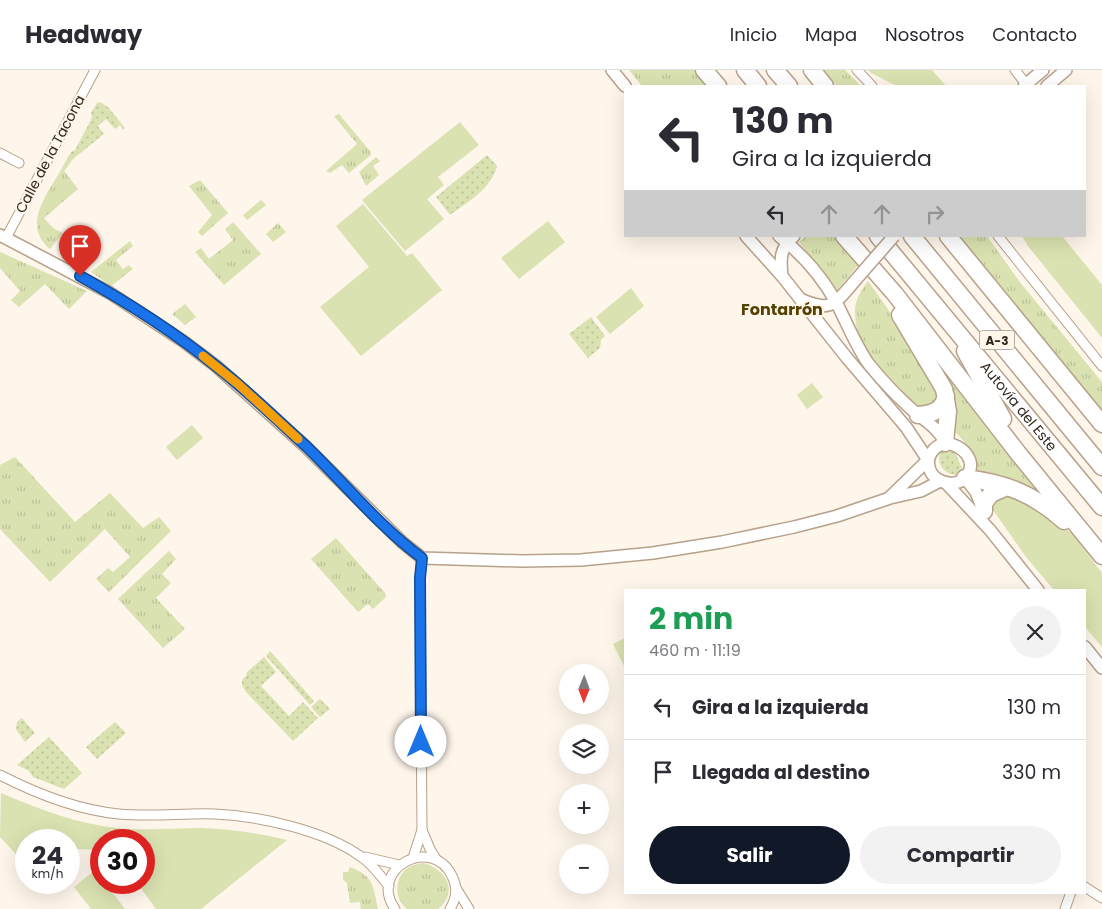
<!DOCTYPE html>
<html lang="es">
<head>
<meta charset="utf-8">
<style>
  :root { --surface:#fff; --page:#f2f2f3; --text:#2b2b33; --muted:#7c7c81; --line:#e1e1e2; --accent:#111827 }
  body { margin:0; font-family:Poppins,sans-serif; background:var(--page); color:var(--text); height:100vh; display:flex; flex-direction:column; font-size:19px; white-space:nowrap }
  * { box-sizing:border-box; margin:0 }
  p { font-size:16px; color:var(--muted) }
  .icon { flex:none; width:28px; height:28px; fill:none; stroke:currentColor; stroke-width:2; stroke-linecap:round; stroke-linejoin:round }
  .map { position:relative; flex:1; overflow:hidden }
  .sheet { position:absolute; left:624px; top:519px; width:462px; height:305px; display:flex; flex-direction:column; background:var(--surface); border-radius:0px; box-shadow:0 5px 20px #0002 }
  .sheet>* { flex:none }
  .top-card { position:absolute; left:624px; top:15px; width:462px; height:152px; border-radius:0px; box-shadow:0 5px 20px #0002; background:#fff; color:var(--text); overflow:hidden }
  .needle { width:32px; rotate:181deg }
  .controls { position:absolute; left:559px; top:594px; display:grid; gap:10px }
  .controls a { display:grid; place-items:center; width:50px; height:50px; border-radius:50%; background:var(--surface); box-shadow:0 5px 20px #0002; font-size:25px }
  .speed { position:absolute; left:15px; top:759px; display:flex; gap:10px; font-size:25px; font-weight:700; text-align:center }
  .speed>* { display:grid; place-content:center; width:65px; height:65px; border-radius:50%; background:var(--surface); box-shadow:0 5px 20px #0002; line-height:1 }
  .speed small { font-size:12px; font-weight:400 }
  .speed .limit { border:8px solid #d22; background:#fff; color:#111 }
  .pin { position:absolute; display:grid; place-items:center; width:42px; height:42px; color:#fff; margin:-51px -21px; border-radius:50% 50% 50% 0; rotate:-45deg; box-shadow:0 0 5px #0007 }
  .pin .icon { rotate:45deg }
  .me { position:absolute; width:55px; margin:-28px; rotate:0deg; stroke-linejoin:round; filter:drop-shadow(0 0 4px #0008) }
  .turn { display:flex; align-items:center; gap:18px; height:105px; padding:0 25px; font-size:22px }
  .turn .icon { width:65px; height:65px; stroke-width:2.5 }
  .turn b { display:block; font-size:35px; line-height:42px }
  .lanes { display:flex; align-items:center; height:48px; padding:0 25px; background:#0003; justify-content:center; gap:25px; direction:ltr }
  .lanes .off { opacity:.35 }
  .round { display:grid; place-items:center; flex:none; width:52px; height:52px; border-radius:26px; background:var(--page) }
  .headline { display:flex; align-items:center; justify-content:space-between; height:85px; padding:0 25px }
  h1 { font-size:30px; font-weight:700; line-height:38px; color:#1e9e55 }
  .action { display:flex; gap:10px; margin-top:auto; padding:10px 25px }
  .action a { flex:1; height:58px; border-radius:30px; background:var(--accent); color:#fff; font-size:20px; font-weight:700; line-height:58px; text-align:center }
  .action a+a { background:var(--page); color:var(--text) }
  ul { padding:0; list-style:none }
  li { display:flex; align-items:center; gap:15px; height:65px; padding:0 25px; border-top:1px solid var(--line) }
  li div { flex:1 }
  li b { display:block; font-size:19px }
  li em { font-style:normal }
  header { display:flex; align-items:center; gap:30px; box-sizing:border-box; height:70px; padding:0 25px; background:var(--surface); border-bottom:1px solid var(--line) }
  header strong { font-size:24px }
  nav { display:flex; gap:28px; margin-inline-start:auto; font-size:18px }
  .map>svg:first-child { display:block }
  .grass { fill:url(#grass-tufts) }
  .park { fill:#dae2b1 }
  .garden { fill:url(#garden-dots) }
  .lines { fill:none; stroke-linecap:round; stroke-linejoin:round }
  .minor-casing { stroke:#b7a18a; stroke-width:11 }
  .tertiary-casing { stroke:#b7a18a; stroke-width:14 }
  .motorway-casing { stroke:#b7a18a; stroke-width:19 }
  .minor { stroke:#fff; stroke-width:9 }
  .tertiary { stroke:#fff; stroke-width:11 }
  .motorway { stroke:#fff; stroke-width:16 }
  .tertiary-bridge-casing { stroke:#b7a18a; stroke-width:14; stroke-linecap:butt }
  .tertiary-bridge { stroke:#fff; stroke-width:11 }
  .route-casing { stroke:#114b97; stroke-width:12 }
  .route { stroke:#1a73e8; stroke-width:9 }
  .slow { stroke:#f59e0b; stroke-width:9 }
  .labels { text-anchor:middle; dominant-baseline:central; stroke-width:4.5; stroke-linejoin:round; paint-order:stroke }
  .shield { fill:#fef5eb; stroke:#6e655c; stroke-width:1 }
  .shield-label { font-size:12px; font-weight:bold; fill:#30271e }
  .street-label { font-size:14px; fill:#30271e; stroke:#fef5eb }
  .quarter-label { font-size:16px; font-weight:bold; fill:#554100; stroke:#fef5eb }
</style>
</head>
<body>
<header>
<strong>Headway</strong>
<nav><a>Inicio</a><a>Mapa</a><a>Nosotros</a><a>Contacto</a></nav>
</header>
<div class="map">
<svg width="1102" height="839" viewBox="0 0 1102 839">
  <defs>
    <pattern id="grass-tufts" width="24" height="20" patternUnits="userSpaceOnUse" patternTransform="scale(1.25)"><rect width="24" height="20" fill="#dae2b1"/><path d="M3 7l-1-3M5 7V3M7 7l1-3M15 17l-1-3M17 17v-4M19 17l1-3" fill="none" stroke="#bbc298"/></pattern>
    <pattern id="garden-dots" width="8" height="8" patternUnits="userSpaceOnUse" patternTransform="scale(1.25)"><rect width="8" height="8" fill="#dae2b1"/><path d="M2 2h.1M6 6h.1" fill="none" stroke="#bbc298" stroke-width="1.8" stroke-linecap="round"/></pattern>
  </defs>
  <rect width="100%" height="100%" fill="#fef5eb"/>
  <g class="grass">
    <polygon points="629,0 696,0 709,16 642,16"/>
    <polygon points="823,0 845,0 861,16 837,16"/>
    <polygon points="339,44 370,81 371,85 349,103 342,95 330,103 326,101 357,74 334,46"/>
    <polygon points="376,87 380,91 373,96 379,105 366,116 359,102"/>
    <path d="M62,98L78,119L44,148L53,158L63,163L50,179C21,154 48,124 62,98Z"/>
    <polygon points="200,110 228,143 202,166 198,162 212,145 189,116"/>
    <polygon points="261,130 266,135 247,150 243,145"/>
    <polygon points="233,152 261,184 224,215 195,182 201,178 209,189 233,170 225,159"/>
    <polygon points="278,153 286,162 273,172 266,164"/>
    <polygon points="805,166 833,166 858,195 837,220 799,172"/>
    <polygon points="959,166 987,166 1019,211 1102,312 1102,341"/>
    <polygon points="130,171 133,176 116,190 123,199 129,195 133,199 111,216 91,202"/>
    <polygon points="0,182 87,221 69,239 45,214 19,237 11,230 20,221 0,198"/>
    <path d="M868,211L936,307L940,331L921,339C899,323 869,291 859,265C856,259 855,246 855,239C856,228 862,219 868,211Z"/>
    <polygon points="185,234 196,247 185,255 172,244"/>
    <polygon points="927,279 1061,442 978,403 972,386 966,374 953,359"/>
    <polygon points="15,387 75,452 110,423 143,458 159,447 171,461 109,522 96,509 108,498 113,502 130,487 105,459 50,512 0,459 0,395"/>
    <polygon points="336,468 385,523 386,527 373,539 368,534 358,542 311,489"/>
    <polygon points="169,481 176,489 162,504 171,513 156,528 185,559 163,578 118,529"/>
    <path d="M423,793C445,798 460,822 438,839H407C395,830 394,811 405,800C410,796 416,794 423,793Z"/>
    <path d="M350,797C374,806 373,816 378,839H361L360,832L350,833L347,813L343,810V802H348Z"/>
  </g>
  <g class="park">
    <polygon points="868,0 932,0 946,16 897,16 871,3"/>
    <polygon points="460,52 479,75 438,107 444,115 427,129 444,149 405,181 362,130"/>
    <polygon points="363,134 407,186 412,183 442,220 361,286 320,237 369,197 336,156"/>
    <polygon points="548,151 565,172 519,209 501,188"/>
    <polygon points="1022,166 1062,166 1102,215 1102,268 1028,176"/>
    <polygon points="631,218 644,236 610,264 596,247"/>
    <polygon points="812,313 823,327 807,339 797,325"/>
    <polygon points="192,355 203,368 177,390 166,377"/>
    <polygon points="1013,424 1058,451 1073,465 1102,503 1102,577 1085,557 1085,520 1054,520 1026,487 993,440 991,433 994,428"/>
    <polygon points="625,568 625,598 613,574"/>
    <path d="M1,723C39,739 77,754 117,758C145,761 173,758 201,758C230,759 259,763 287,770L201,839H156L137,813L144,812V770H101V780L76,779L69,784V770H26V795L0,767Z"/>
    <polygon points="95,800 101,808 101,812 105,813 125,839 91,839 74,817"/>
  </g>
  <g class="garden">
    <polygon points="100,32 108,37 125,58 123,60 120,55 115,59 106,49 98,56 104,64 73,89 64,101 62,98 71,82 75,80 92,48 91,43 97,33"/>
    <path d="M487,85L497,96C491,119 468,132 450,145L436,127Z"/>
    <polygon points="591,247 605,266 601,270 600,278 588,288 569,264"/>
    <path d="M942,378L954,380L962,398L958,405C943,406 934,390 942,378Z"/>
    <polygon points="270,581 314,631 310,635 266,586"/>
    <polygon points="264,587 276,602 261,616 289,646 303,632 318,648 293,671 246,622 242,615 242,610 247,605 246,603"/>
    <polygon points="320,629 330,639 320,647 311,637"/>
    <polygon points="22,648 35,663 25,672 16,659 17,652"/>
    <polygon points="115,652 126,663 97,689 86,677"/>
    <polygon points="49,667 82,703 64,719 33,707 29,701 17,695"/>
  </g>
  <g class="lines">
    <defs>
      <g id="minor">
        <polyline points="857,0 872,16"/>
        <polyline points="1015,0 1026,14"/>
        <polyline points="0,83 19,93"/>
        <polyline points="998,166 1102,296"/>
        <polyline points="6,168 95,0"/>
        <path d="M0,705C37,724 77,740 119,744C151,747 183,743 215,744C258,746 324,760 360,786C372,793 380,806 389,816"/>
        <polyline points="422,760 430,779 436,789"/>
        <polyline points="365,787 399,795"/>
        <polyline points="413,788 422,760 420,508 422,488"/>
        <polyline points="1085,817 1102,828"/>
        <polyline points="456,818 469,839"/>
        <path d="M395,839C367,799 432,764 452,806C458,817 456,829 450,839"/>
        <polyline points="1065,839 1071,822"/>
      </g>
      <g id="tertiary">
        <polyline points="612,0 625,16"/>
        <polyline points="1024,16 1043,0"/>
        <polyline points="1047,16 1066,0"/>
        <polyline points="0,165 110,223 183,271 216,296 305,376 402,472 422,488 522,491 581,490 653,483 722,472 794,457 837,446 890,428 921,421 940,411"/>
        <polyline points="746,166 782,206 847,288 906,357 928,390"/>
        <path d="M779,166C802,184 822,207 836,232C847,253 855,274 868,293C880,308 893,322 907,335C920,348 936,355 945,372"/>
        <path d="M782,206C780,187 780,179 794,166"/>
        <path d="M800,229C830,242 833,236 853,213"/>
        <path d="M945,373C962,374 980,392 965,408C963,411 959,412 955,413C926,416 918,381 945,373Z"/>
        <polyline points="965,408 976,422 983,440"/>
        <polyline points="946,413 990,460 1038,520"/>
        <polyline points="890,427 928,390"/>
        <polyline points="1085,577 1102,598"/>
      </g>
      <g id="motorway">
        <polyline points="704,0 718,16"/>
        <polyline points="745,0 758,16"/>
        <polyline points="775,0 789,16"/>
        <polyline points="812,0 825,16"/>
        <polyline points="844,166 895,224 1018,383 1102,486"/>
        <path id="s1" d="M878,166L1102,437"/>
        <polyline points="912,166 1102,397"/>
        <polyline points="948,166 1102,354"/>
        <polyline points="900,245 944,319 948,341 945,373"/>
        <polyline points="965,281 1003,349"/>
        <path d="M918,345C933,344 942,341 946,326"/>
        <path d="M965,408C1006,413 1034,424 1064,451"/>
        <polyline points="984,441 984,433 991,424 1007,417"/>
      </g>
    </defs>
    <use href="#minor" class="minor-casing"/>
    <use href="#tertiary" class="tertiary-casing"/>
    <use href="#motorway" class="motorway-casing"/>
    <use href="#minor" class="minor"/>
    <use href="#tertiary" class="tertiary"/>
    <use href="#motorway" class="motorway"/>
    <defs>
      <polyline id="tertiary-bridge" points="853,213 894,166"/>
    </defs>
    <use href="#tertiary-bridge" class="tertiary-bridge-casing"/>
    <use href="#tertiary-bridge" class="tertiary-bridge"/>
  </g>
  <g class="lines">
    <defs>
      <path id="route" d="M80,206C127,232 174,262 216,296C248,321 277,350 307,377C345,414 380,457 422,488L420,508L421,672"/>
    </defs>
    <use href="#route" class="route-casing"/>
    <use href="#route" class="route"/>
    <polyline class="slow" points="203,286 238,314 298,369"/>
  </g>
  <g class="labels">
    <rect class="shield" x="979.5" y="260.5" width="35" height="19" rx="4"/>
    <g class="shield-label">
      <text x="997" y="270">A-3</text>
    </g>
    <g class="street-label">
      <text transform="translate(50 84) rotate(-62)">Calle de la Tacona</text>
      <text stroke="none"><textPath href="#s1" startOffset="221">Autovía del Este</textPath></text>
    </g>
    <g class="quarter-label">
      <text x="782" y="239">Fontarrón</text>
    </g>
  </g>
</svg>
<div class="controls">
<a><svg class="needle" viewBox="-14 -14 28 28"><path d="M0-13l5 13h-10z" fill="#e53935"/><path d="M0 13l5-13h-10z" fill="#7c7c81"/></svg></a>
<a><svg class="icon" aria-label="layers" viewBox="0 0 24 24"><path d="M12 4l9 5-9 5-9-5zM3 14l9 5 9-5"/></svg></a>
<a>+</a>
<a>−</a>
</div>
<div class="speed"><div>24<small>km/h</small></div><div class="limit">30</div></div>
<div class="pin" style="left:80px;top:206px;background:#d93025"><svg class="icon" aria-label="arrive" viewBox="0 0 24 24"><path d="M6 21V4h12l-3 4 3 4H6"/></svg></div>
<svg class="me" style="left:421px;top:672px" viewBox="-20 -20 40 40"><circle r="19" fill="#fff"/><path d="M0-13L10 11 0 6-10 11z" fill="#1a73e8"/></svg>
<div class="top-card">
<div class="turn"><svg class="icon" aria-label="left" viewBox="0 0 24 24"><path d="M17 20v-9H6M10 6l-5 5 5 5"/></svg><div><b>130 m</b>Gira a la izquierda</div></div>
<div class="lanes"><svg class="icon" aria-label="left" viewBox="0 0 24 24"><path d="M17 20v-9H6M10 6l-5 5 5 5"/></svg><svg class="icon off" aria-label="ahead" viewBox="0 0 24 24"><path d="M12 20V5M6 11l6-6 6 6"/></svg><svg class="icon off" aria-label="ahead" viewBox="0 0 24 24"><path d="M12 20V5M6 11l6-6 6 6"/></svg><svg class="icon off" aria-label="right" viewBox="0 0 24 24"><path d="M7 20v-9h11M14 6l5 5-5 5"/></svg></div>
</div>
<section class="sheet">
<div class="headline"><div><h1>2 min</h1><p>460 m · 11:19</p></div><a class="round"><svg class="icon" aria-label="close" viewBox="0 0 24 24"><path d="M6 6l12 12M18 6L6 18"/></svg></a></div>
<ul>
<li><svg class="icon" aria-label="left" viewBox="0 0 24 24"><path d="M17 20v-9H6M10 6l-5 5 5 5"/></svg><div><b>Gira a la izquierda</b></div><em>130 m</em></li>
<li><svg class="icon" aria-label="arrive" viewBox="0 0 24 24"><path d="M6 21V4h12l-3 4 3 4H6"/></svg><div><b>Llegada al destino</b></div><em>330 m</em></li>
</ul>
<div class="action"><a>Salir</a><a>Compartir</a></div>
</section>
</div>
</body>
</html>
